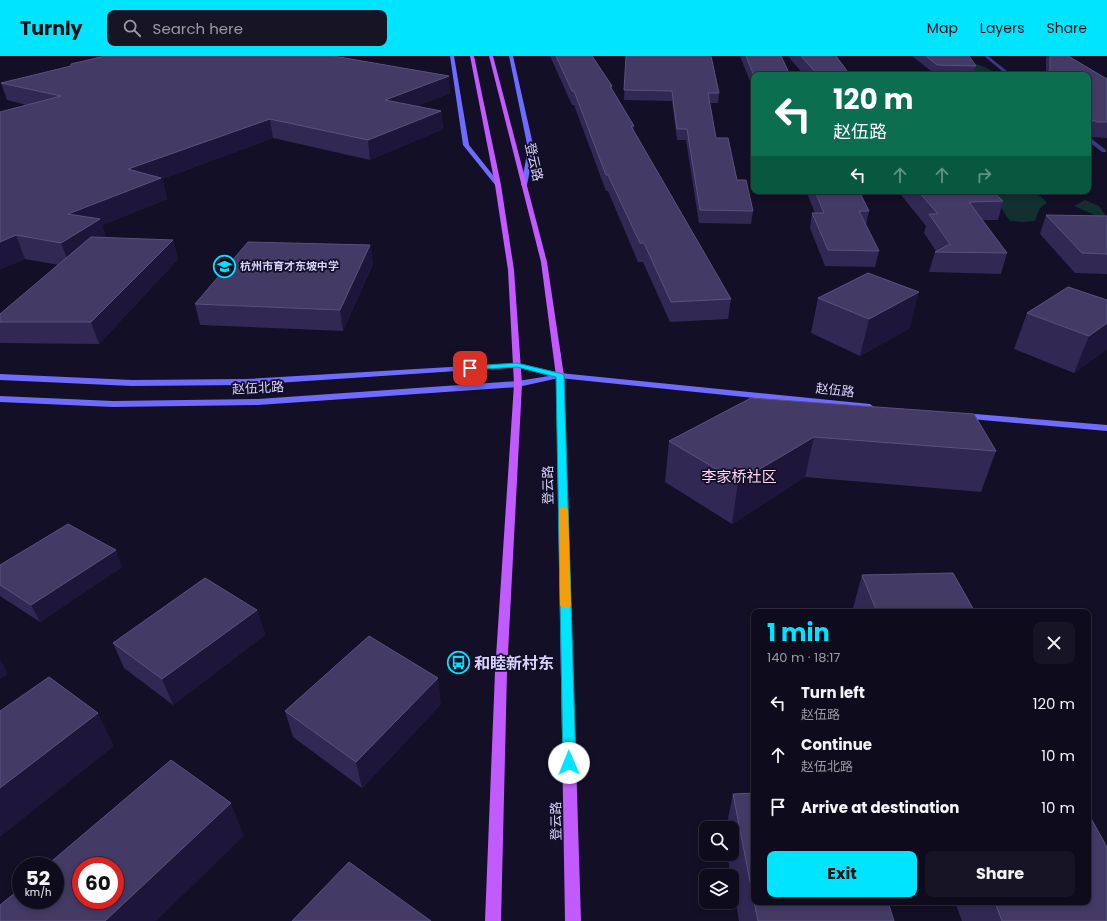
<!DOCTYPE html>
<html lang="en">
<head>
<meta charset="utf-8">
<style>
  :root { --surface:#0e0b1c; --page:#171425; --text:#f1f3f6; --muted:#9b9ba3; --line:#2e2b3b; --accent:#00e5ff }
  body { margin:0; font-family:Poppins,"Noto Sans SC",sans-serif; background:var(--page); color:var(--text); height:100vh; display:flex; flex-direction:column; font-size:15px; white-space:nowrap }
  * { box-sizing:border-box; margin:0 }
  p { font-size:13px; color:var(--muted) }
  .icon { flex:none; width:22px; height:22px; fill:none; stroke:currentColor; stroke-width:2; stroke-linecap:round; stroke-linejoin:round }
  .map { position:relative; flex:1; overflow:hidden }
  .panel { position:absolute; left:751px; top:553px; width:340px; height:296px; display:flex; flex-direction:column; background:var(--surface); border-radius:8px; box-shadow:0 2px 6px #0003,0 0 0 1px var(--line) }
  .panel>* { flex:none }
  .guide { position:absolute; left:751px; top:16px; width:340px; height:122px; border-radius:8px; box-shadow:0 2px 6px #0003,0 0 0 1px var(--line); background:#0b6e4f; color:#fff; overflow:hidden }
  .tools { position:absolute; left:699px; top:765px; display:grid; gap:8px }
  .tools a { display:grid; place-items:center; width:40px; height:40px; border-radius:8px; background:var(--surface); box-shadow:0 2px 6px #0003,0 0 0 1px var(--line); font-size:20px }
  .speed { position:absolute; left:12px; top:801px; display:flex; gap:8px; font-size:20px; font-weight:700; text-align:center }
  .speed>* { display:grid; place-content:center; width:52px; height:52px; border-radius:50%; background:var(--surface); box-shadow:0 2px 6px #0003,0 0 0 1px var(--line); line-height:1 }
  .speed small { font-size:10px; font-weight:400 }
  .speed .limit { border:6px solid #d22; background:#fff; color:#111 }
  .pin { position:absolute; display:grid; place-items:center; width:34px; height:34px; color:#fff; margin:-17px; border-radius:8px; box-shadow:0 2px 6px #0006 }
  .me { position:absolute; width:44px; margin:-22px; rotate:359deg; stroke-linejoin:round; filter:drop-shadow(0 0 3px #0008) }
  .turn { display:flex; align-items:center; gap:14px; height:84px; padding:0 16px; font-size:18px }
  .turn .icon { width:52px; height:52px; stroke-width:2.5 }
  .turn b { display:block; font-size:28px; line-height:34px }
  .lanes { display:flex; align-items:center; height:38px; padding:0 16px; background:#0003; justify-content:center; gap:20px; direction:ltr }
  .lanes .off { opacity:.35 }
  .round { display:grid; place-items:center; flex:none; width:42px; height:42px; border-radius:8px; background:var(--page) }
  .overview { display:flex; align-items:center; justify-content:space-between; height:68px; padding:0 16px }
  h1 { font-size:24px; font-weight:700; line-height:30px; color:var(--accent) }
  .action { display:flex; gap:8px; margin-top:auto; padding:8px 16px }
  .action a { flex:1; height:46px; border-radius:8px; background:var(--accent); color:#111; font-size:16px; font-weight:700; line-height:46px; text-align:center }
  .action a+a { background:var(--page); color:var(--text) }
  ul { padding:0; list-style:none }
  li { display:flex; align-items:center; gap:12px; height:52px; padding:0 16px }
  li div { flex:1 }
  li b { display:block; font-size:15px }
  li em { font-style:normal }
  header { display:flex; align-items:center; gap:24px; box-sizing:border-box; height:56px; padding:0 20px; background:var(--accent); color:#111 }
  header strong { font-size:19px }
  nav { display:flex; gap:22px; margin-inline-start:auto; font-size:14px }
  .search { width:280px; height:36px; background:var(--page); display:flex; align-items:center; gap:10px; box-sizing:border-box; padding:0 14px; border-radius:8px; color:var(--muted); font-size:15px }
  .map>svg:first-child { display:block }
  .green { fill:#12302f }
  .lines { fill:none; stroke-linecap:round; stroke-linejoin:round }
  .street { fill:#3d3a85; fill-rule:evenodd }
  .secondary { fill:#6f6bff; fill-rule:evenodd }
  .primary { fill:#c25bff; fill-rule:evenodd }
  .wall { fill:#312854 }
  .shaded-wall { fill:#1d163a }
  .building { fill:#433a66; stroke:#5a527e; fill-rule:evenodd }
  .route { fill:#00e5ff; stroke:#0095a6 }
  .slow { fill:#f59e0b }
  .labels { text-anchor:middle; dominant-baseline:central; stroke-width:3.5; stroke-linejoin:round; paint-order:stroke }
  .far-poi-label { font-size:11px; font-weight:bold; fill:#d9d4ff; stroke:#130f26; text-anchor:start }
  .street-label { font-size:13px; fill:#d9d4ff; stroke:#130f26 }
  .quarter-label { font-size:15px; fill:#ffd6f0; stroke:#130f26 }
  .near-poi-label { font-size:16px; font-weight:bold; fill:#d9d4ff; stroke:#130f26; text-anchor:start }
</style>
</head>
<body>
<header>
<strong>Turnly</strong>
<div class="search"><svg class="icon" aria-label="search" viewBox="0 0 24 24"><circle cx="10" cy="10" r="6"/><path d="M15 15l6 6"/></svg>Search here</div>
<nav><a>Map</a><a>Layers</a><a>Share</a></nav>
</header>
<div class="map">
<svg width="1107" height="865" viewBox="0 0 1107 865">
  <rect width="100%" height="100%" fill="#130f26"/>
  <g class="green">
    <path d="M919,4C948,4 973,1 998,19H936Z"/>
    <path d="M992,135C1008,135 1037,131 1047,147L1040,152L1035,165L1024,166L1010,165L1005,158Z"/>
    <polygon points="1085,144 1099,150 1106,160 1097,160 1074,150"/>
  </g>
  <g class="lines">
    <g class="street">
      <polygon points="984,0 988,0 1012,19 1007,19"/>
      <polygon points="1088,80 1106,94 1106,96 1102,96 1088,85"/>
    </g>
    <g class="secondary">
      <polygon points="450,0 454,0 469,89 500,128 500,130 496,130 463,89"/>
      <polygon points="509,0 513,0 534,93 527,129 524,131 521,129 528,93"/>
      <polygon points="517,307 560,317 870,348 874,351 870,354 559,322 518,331 258,349 113,351 0,346 0,340 113,345 258,343 518,325 549,320 517,311 246,329 132,330 0,324 0,318 132,324 246,323"/>
      <polygon points="963,357 1107,369 1107,375 960,362 959,360 960,358"/>
    </g>
    <g class="primary">
      <polygon points="470,0 474,0 501,129 514,214 522,328 507,616 501,865 485,865 495,616 514,328 508,214 495,129"/>
      <polygon points="489,0 493,0 547,206 564,320 581,865 565,865 556,320 541,206"/>
    </g>
  </g>
  <g class="wall">
    <polygon points="550,0 592,0 612,30 612,34 634,70 633,74 731,243 728,263 670,266 643,206 638,206 608,135 606,135 574,49 572,49"/>
    <polygon points="626,0 719,37 718,47 710,47 716,82 753,155 751,168 699,167 686,84 677,84 672,45 624,44"/>
    <polygon points="740,0 781,0 754,19 754,35"/>
    <polygon points="788,0 836,0 850,19 804,19"/>
    <polygon points="912,0 969,0 976,10 973,19 935,18"/>
    <polygon points="1047,0 1050,0 1107,23 1107,82 1092,81 1088,79 1088,19 1046,19 1046,2"/>
    <polygon points="1,27 450,37 417,50 441,55 443,73 370,104 273,82 162,123 167,143 102,169 106,182 173,184 178,203 99,288 0,287 0,258 59,209 25,203 0,213 27,49 7,44"/>
    <polygon points="806,135 859,135 869,155 866,169 879,195 875,211 825,210 810,172 812,157 815,157"/>
    <polygon points="898,135 992,135 1003,145 998,164 982,164 1007,197 1001,218 929,216 935,196 936,195 924,177 926,170"/>
    <polygon points="1046,159 1107,160 1107,218 1075,217 1040,178"/>
    <polygon points="370,189 373,208 343,275 200,269 195,248"/>
    <polygon points="818,242 910,272 860,300 811,277"/>
    <polygon points="1107,244 1107,293 1074,317 1014,293 1027,257"/>
    <polygon points="751,342 996,395 981,436 805,421 732,468 665,426 669,385"/>
    <polygon points="0,509 122,511 40,566 0,540"/>
    <polygon points="862,519 975,556 852,556"/>
    <polygon points="257,554 265,579 173,649 124,612 113,587"/>
    <polygon points="441,648 362,732 293,681 285,655"/>
    <polygon points="733,738 894,865 739,865 732,825 732,820 731,820 727,798 732,798 732,772 726,772"/>
    <polygon points="955,846 1088,846 1107,865 962,865"/>
  </g>
  <g class="shaded-wall">
    <polygon points="449,20 450,37 387,62 385,44"/>
    <polygon points="441,55 443,73 370,104 368,84"/>
    <polygon points="270,63 273,82 162,123 167,143 102,169 107,185 70,210 61,187 68,158 128,113"/>
    <polygon points="16,179 25,203 0,213 0,186"/>
    <polygon points="173,184 178,203 99,288 91,266"/>
    <polygon points="370,189 373,208 343,275 340,254"/>
    <polygon points="919,236 910,272 860,300 869,263"/>
    <polygon points="1107,267 1107,293 1074,317 1089,280"/>
    <polygon points="814,381 805,421 732,468 738,426"/>
    <polygon points="116,494 122,511 40,566 31,549"/>
    <polygon points="257,554 265,579 173,649 162,623"/>
    <polygon points="0,603 8,618 0,623"/>
    <polygon points="438,622 441,648 362,732 356,706"/>
    <polygon points="98,657 114,690 0,781 0,732"/>
    <polygon points="231,747 244,780 156,865 105,865"/>
  </g>
  <g class="building">
    <polygon points="105,0 333,0 449,20 385,44 441,55 368,84 270,63 128,113 161,122 68,158 100,163 61,187 16,179 0,186 0,56 61,40 1,27 71,10 71,8"/>
    <polygon points="556,0 592,0 612,30 610,30 634,70 631,70 731,243 671,246 644,187 640,187 608,119 606,119 574,35 572,35"/>
    <polygon points="626,0 711,0 719,37 708,37 716,82 728,82 737,124 746,124 753,155 700,154 687,73 677,73 672,35 624,34"/>
    <polygon points="746,0 781,0 790,19 754,19 754,20"/>
    <polygon points="801,0 836,0 850,19 818,19"/>
    <polygon points="926,0 969,0 976,10 937,9"/>
    <polygon points="1050,0 1068,0 1107,23 1107,66 1097,66 1093,64 1092,66 1088,66 1088,19 1050,19"/>
    <polygon points="815,135 859,135 869,155 859,155 879,195 828,194 812,157 824,157"/>
    <polygon points="918,135 992,135 1003,145 969,146 1007,197 935,196 950,188 929,158 938,158"/>
    <polygon points="1046,159 1107,160 1107,198 1082,197"/>
    <polygon points="91,181 173,184 91,266 0,266 0,258"/>
    <polygon points="248,186 370,189 340,254 195,248"/>
    <polygon points="868,217 919,236 869,263 818,242"/>
    <polygon points="1068,231 1107,244 1107,267 1089,280 1027,257"/>
    <polygon points="751,342 974,358 996,395 814,381 738,426 669,385"/>
    <polygon points="68,468 116,494 31,549 0,529 0,509"/>
    <polygon points="953,517 975,556 877,556 862,519"/>
    <polygon points="205,522 257,554 162,623 113,587"/>
    <polygon points="369,580 438,622 356,706 285,655"/>
    <polygon points="49,621 98,657 0,732 0,655"/>
    <path d="M171,704L231,747L105,865H0V849L21,832V844H55V810H46ZM81,810H115V844H81Z"/>
    <polygon points="754,737 754,846 733,738"/>
    <polygon points="1088,757 1107,791 1107,865 1002,865 995,846 1088,846"/>
    <polygon points="349,806 431,865 292,865"/>
    <polygon points="754,846 888,846 894,865 758,865"/>
  </g>
  <polygon class="route" points="517,307 563,318 564,320 576,707 574,711 569,712 565,711 563,707 556,321 517,311 470,314 466,312 470,310"/>
  <polygon class="slow" points="563,450 568,453 571,549 569,552 562,552 560,549 559,453"/>
  <defs>
    <symbol id="school-ring" viewBox="-11 -11 22 22"><circle r="9.5" fill="#130f26" stroke="#00e5ff" stroke-width="1.5"/><path d="M0-5L7-2L0 1L-7-2ZM-4 1L0 2.5L4 1V4Q0 6-4 4Z" fill="#00e5ff"/></symbol>
    <symbol id="bus-ring" viewBox="-11 -11 22 22"><circle r="9.5" fill="#130f26" stroke="#00e5ff" stroke-width="1.5"/><path d="M-5-6H5V4H4V6H2V4H-2V6H-4V4H-5ZM-3.5-4V0h7V-4ZM-3.5 1.2v1.5H-2V1.2ZM2 1.2v1.5H3.5V1.2Z" fill="#00e5ff"/></symbol>
  </defs>
  <g fill-rule="evenodd">
    <use href="#school-ring" x="212" y="198" width="25" height="25"/>
    <use href="#bus-ring" x="446" y="594" width="25" height="25"/>
  </g>
  <g class="labels">
    <g class="far-poi-label">
      <text x="240" y="210">杭州市育才东坡中学</text>
    </g>
    <g class="street-label">
      <text transform="translate(534 106) rotate(77)">登云路</text>
      <text transform="translate(258 332) rotate(-3)">赵伍北路</text>
      <text transform="translate(835 334) rotate(6)">赵伍路</text>
      <text transform="translate(548 429) rotate(-91)">登云路</text>
      <text transform="translate(556 765) rotate(-91)">登云路</text>
    </g>
    <g class="quarter-label">
      <text x="739" y="420">李家桥社区</text>
    </g>
    <g class="near-poi-label">
      <text x="474" y="607">和睦新村东</text>
    </g>
  </g>
</svg>
<div class="tools">
<a><svg class="icon" aria-label="search" viewBox="0 0 24 24"><circle cx="10" cy="10" r="6"/><path d="M15 15l6 6"/></svg></a>
<a><svg class="icon" aria-label="layers" viewBox="0 0 24 24"><path d="M12 4l9 5-9 5-9-5zM3 14l9 5 9-5"/></svg></a>
</div>
<div class="speed"><div>52<small>km/h</small></div><div class="limit">60</div></div>
<div class="pin" style="left:470px;top:312px;background:#d93025"><svg class="icon" aria-label="arrive" viewBox="0 0 24 24"><path d="M6 21V4h12l-3 4 3 4H6"/></svg></div>
<svg class="me" style="left:569px;top:707px" viewBox="-20 -20 40 40"><circle r="19" fill="#fff"/><path d="M0-13L10 11 0 6-10 11z" fill="#00e5ff"/></svg>
<div class="guide">
<div class="turn"><svg class="icon" aria-label="left" viewBox="0 0 24 24"><path d="M17 20v-9H6M10 6l-5 5 5 5"/></svg><div><b>120 m</b>赵伍路</div></div>
<div class="lanes"><svg class="icon" aria-label="left" viewBox="0 0 24 24"><path d="M17 20v-9H6M10 6l-5 5 5 5"/></svg><svg class="icon off" aria-label="ahead" viewBox="0 0 24 24"><path d="M12 20V5M6 11l6-6 6 6"/></svg><svg class="icon off" aria-label="ahead" viewBox="0 0 24 24"><path d="M12 20V5M6 11l6-6 6 6"/></svg><svg class="icon off" aria-label="right" viewBox="0 0 24 24"><path d="M7 20v-9h11M14 6l5 5-5 5"/></svg></div>
</div>
<section class="panel">
<div class="overview"><div><h1>1 min</h1><p>140 m · 18:17</p></div><a class="round"><svg class="icon" aria-label="close" viewBox="0 0 24 24"><path d="M6 6l12 12M18 6L6 18"/></svg></a></div>
<ul>
<li><svg class="icon" aria-label="left" viewBox="0 0 24 24"><path d="M17 20v-9H6M10 6l-5 5 5 5"/></svg><div><b>Turn left</b><p>赵伍路</p></div><em>120 m</em></li>
<li><svg class="icon" aria-label="ahead" viewBox="0 0 24 24"><path d="M12 20V5M6 11l6-6 6 6"/></svg><div><b>Continue</b><p>赵伍北路</p></div><em>10 m</em></li>
<li><svg class="icon" aria-label="arrive" viewBox="0 0 24 24"><path d="M6 21V4h12l-3 4 3 4H6"/></svg><div><b>Arrive at destination</b></div><em>10 m</em></li>
</ul>
<div class="action"><a>Exit</a><a>Share</a></div>
</section>
</div>
</body>
</html>
